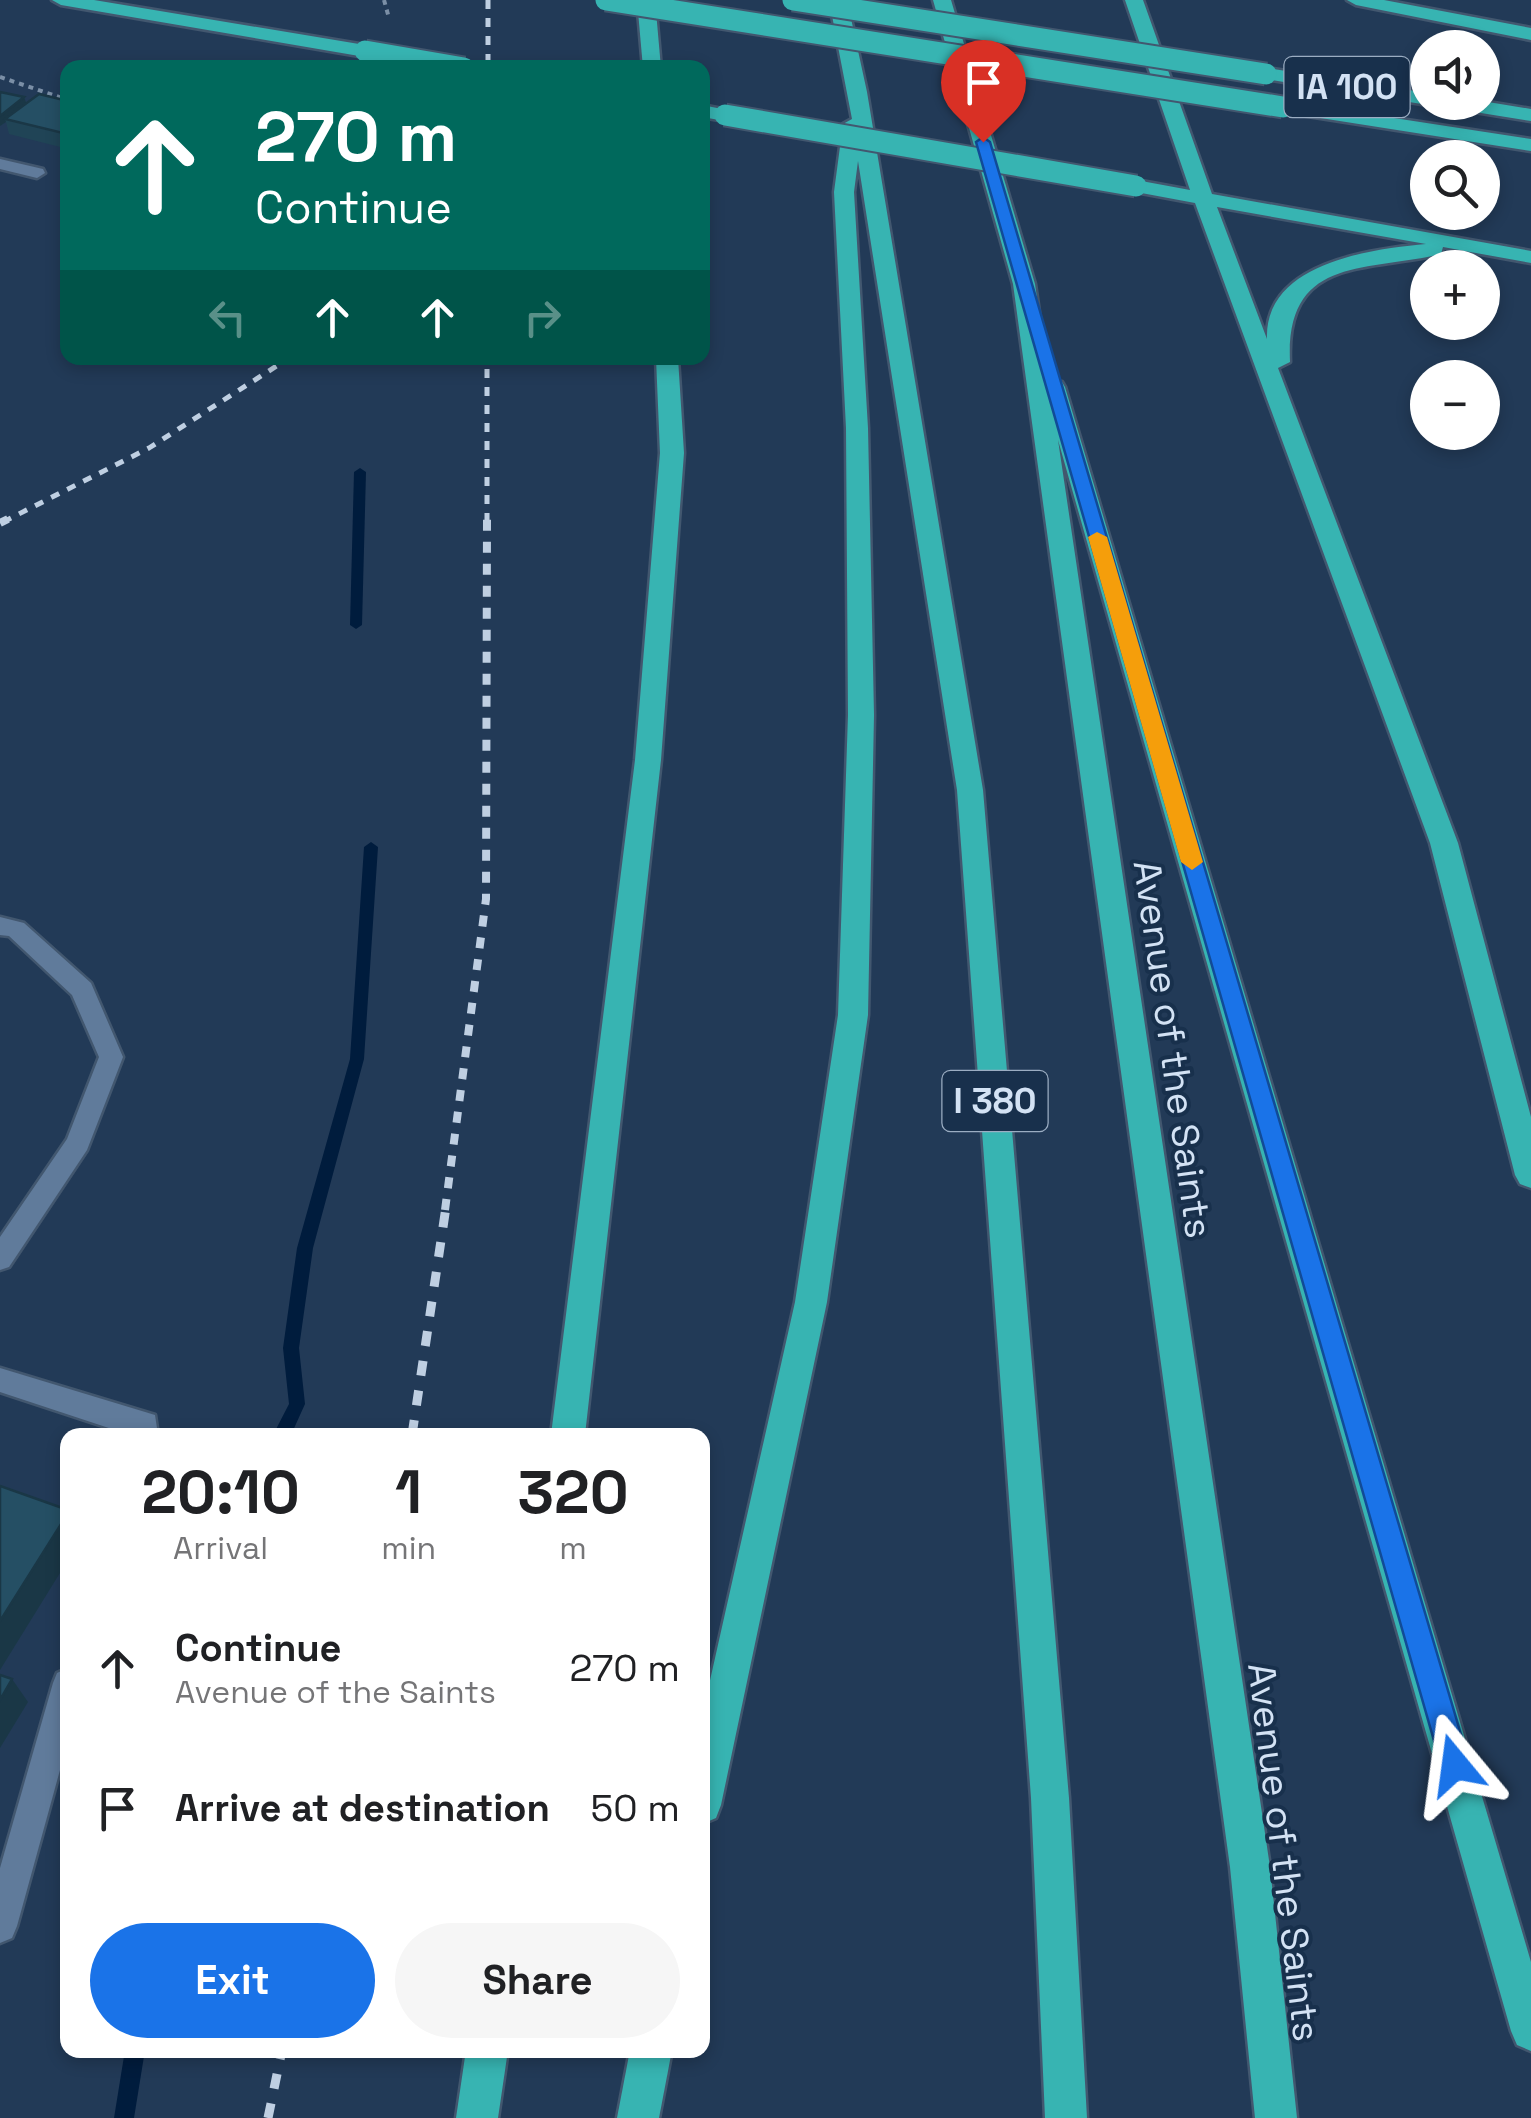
<!DOCTYPE html>
<html lang="en">
<head>
<meta charset="utf-8">
<style>
  :root { --surface:#fff; --page:#f6f6f6; --text:#202124; --muted:#757577; --accent:#1a73e8 }
  body { margin:0; font-family:"Space Grotesk",sans-serif; background:var(--page); color:var(--text); height:100vh; display:flex; flex-direction:column; font-size:38px; white-space:nowrap }
  * { box-sizing:border-box; margin:0 }
  p { font-size:32px; color:var(--muted) }
  .icon { flex:none; width:55px; height:55px; fill:none; stroke:currentColor; stroke-width:2; stroke-linecap:round; stroke-linejoin:round }
  .map { position:relative; flex:1; overflow:hidden }
  .side { position:absolute; left:60px; top:1428px; width:650px; height:630px; display:flex; flex-direction:column; background:var(--surface); border-radius:20px; box-shadow:0 5px 15px #0003 }
  .side>* { flex:none }
  .guide { position:absolute; left:60px; top:60px; width:650px; height:305px; border-radius:20px; box-shadow:0 5px 15px #0003; background:#00695c; color:#fff; overflow:hidden }
  .controls { position:absolute; left:1410px; top:30px; display:grid; gap:20px }
  .controls a { display:grid; place-items:center; width:90px; height:90px; border-radius:50%; background:var(--surface); box-shadow:0 5px 15px #0003; font-size:50px }
  .pin { position:absolute; display:grid; place-items:center; width:85px; height:85px; color:#fff; margin:-102px -42px; border-radius:50% 50% 50% 0; rotate:-45deg; box-shadow:0 0 10px #0007 }
  .pin .icon { rotate:45deg }
  .me { position:absolute; width:110px; margin:-55px; rotate:344deg; stroke-linejoin:round; filter:drop-shadow(0 0 8px #0008) }
  .turn { display:flex; align-items:center; gap:35px; height:210px; padding:0 30px; font-size:45px }
  .turn .icon { width:130px; height:130px; stroke-width:2.5 }
  .turn b { display:block; font-size:70px; line-height:85px }
  .lanes { display:flex; align-items:center; height:95px; padding:0 30px; background:#0003; justify-content:center; gap:50px; direction:ltr }
  .lanes .off { opacity:.35 }
  .eta { display:flex; justify-content:space-evenly; align-items:center; height:170px; text-align:center }
  .eta b { font-size:60px; font-weight:800; line-height:70px }
  .button { display:flex; gap:20px; margin-top:auto; padding:20px 30px }
  .button a { flex:1; height:115px; border-radius:60px; background:var(--accent); color:#fff; font-size:40px; font-weight:800; line-height:115px; text-align:center }
  .button a+a { background:var(--page); color:var(--text) }
  ul { padding:0; list-style:none }
  li { display:flex; align-items:center; gap:30px; height:140px; padding:0 30px }
  li div { flex:1 }
  li b { display:block; font-size:38px }
  li em { font-style:normal }
  .map>svg:first-child { display:block }
  .lines { fill:none; stroke-linecap:round; stroke-linejoin:round }
  .stream { fill:#001c3d; fill-rule:evenodd }
  .lane-casing { stroke:#42576f; stroke-width:5 }
  .highway-casing { stroke:#42576f; stroke-width:5 }
  .path { stroke:#7b8fa6; stroke-width:4; stroke-dasharray:5 5; stroke-linecap:butt }
  .lane { fill:#607b9b; fill-rule:evenodd }
  .highway { fill:#37b4b2; fill-rule:evenodd }
  .rail-far2 { stroke:#bfcfe2; stroke-width:5; stroke-dasharray:9 9; stroke-linecap:butt }
  .rail-far1 { stroke:#bfcfe2; stroke-width:8; stroke-dasharray:11 11; stroke-linecap:butt }
  .rail { stroke:#bfcfe2; stroke-width:9; stroke-dasharray:15 15; stroke-linecap:butt }
  .highway-bridge-casing { stroke:#42576f; stroke-width:25; stroke-linecap:butt }
  .highway-bridge { stroke:#37b4b2; stroke-width:21 }
  .wall { fill:#204456 }
  .shaded-wall { fill:#1a3746 }
  .building { fill:#254f64; stroke:#1a3746; stroke-width:2.5 }
  .route { fill:#1a73e8; stroke:#114b97; stroke-width:2.5 }
  .slow { fill:#f59e0b }
  .labels { text-anchor:middle; dominant-baseline:central; stroke-width:8; stroke-linejoin:round; paint-order:stroke }
  .shield { fill:#18304c; stroke:#9badc2; stroke-width:2.5 }
  .shield-label { font-size:35px; font-weight:bold; fill:#d3e2f4 }
  .street-label { font-size:38px; fill:#d3e2f4; stroke:#18304c }
</style>
</head>
<body>
<div class="map">
<svg width="1531" height="2118" viewBox="0 0 1531 2118">
  <rect width="100%" height="100%" fill="#223a57"/>
  <g class="lines">
    <g class="stream">
      <polygon points="360,468 366,472 362,625 356,629 350,625 354,472"/>
      <polygon points="371,842 378,847 364,1059 313,1248 299,1348 305,1404 291,1435 273,1435 289,1404 283,1348 297,1248 350,1059 364,847"/>
      <polygon points="125,2050 145,2050 134,2118 114,2118"/>
    </g>
    <defs>
      <g id="lane">
        <polygon points="0,159 43,169 45,173 37,178 0,169"/>
        <polygon points="0,917 24,923 91,983 123,1057 87,1150 9,1267 0,1270 0,1237 67,1139 99,1057 72,995 9,936 0,935"/>
        <polygon points="0,1368 155,1415 158,1435 130,1435 0,1392"/>
        <polygon points="68,1668 68,1741 17,1926 12,1938 0,1943 0,1868 53,1683 57,1673"/>
      </g>
      <g id="highway">
        <polygon points="52,0 94,0 365,45 374,51 365,57 61,5"/>
        <polygon points="637,0 655,0 661,68 643,68"/>
        <polygon points="829,0 847,0 867,92 983,790 1069,1798 1087,2118 1045,2118 1031,1798 957,790 858,161 854,192 868,428 874,715 868,1015 827,1302 721,1805 716,1818 702,1824 702,1716 795,1302 838,1015 848,715 846,428 834,192 843,124 852,119"/>
        <polygon points="933,0 951,0 1035,284 1049,381 1062,382 1065,387 1531,1962 1531,2051 1517,2045 1511,2031 1058,440 1270,1867 1297,2118 1255,2118 1230,1867 1013,284"/>
        <path d="M1125,0H1143L1212,194L1531,251V263L1443,247L1441,254C1367,272 1285,255 1290,362L1278,368L1458,843L1531,1117V1188L1520,1184L1515,1175L1430,843L1195,203L1136,192L1126,186L1136,180L1190,190ZM1217,207L1426,244C1371,249 1264,263 1267,339Z"/>
        <polygon points="1347,0 1384,0 1531,28 1531,40 1356,5"/>
        <polygon points="1266,68 1428,93 1428,102 1435,102 1428,105 1259,78 1259,70"/>
        <polygon points="1283,101 1531,139 1531,151 1276,111 1276,103"/>
        <polygon points="1482,101 1531,109 1531,121 1450,108 1441,102"/>
        <polygon points="702,105 732,111 735,115 725,121 702,117"/>
        <polygon points="656,358 678,358 684,453 661,760 585,1435 551,1435 635,760 660,453"/>
        <polygon points="466,2050 508,2050 498,2118 456,2118"/>
        <polygon points="630,2050 672,2050 659,2118 617,2118"/>
      </g>
    </defs>
    <use href="#lane" class="lane-casing"/>
    <use href="#highway" class="highway-casing"/>
    <g class="path">
      <polyline points="384,0 389,18"/>
      <polyline points="0,77 68,100"/>
    </g>
    <use href="#lane" class="lane"/>
    <use href="#highway" class="highway"/>
    <g class="rail-far2">
      <polyline points="488,0 488,68"/>
      <polyline points="3,522 149,448 289,358"/>
      <polyline points="487,522 487,358"/>
    </g>
    <g class="rail-far1">
      <polyline points="0,523 8,519"/>
      <polyline points="445,1210 486,899 487,519"/>
    </g>
    <g class="rail">
      <polyline points="412,1435 446,1207"/>
      <polyline points="268,2118 282,2050"/>
    </g>
    <defs>
      <g id="highway-bridge">
        <polyline points="606,0 1283,107"/>
        <polyline points="793,0 1266,74"/>
        <polyline points="365,51 464,68"/>
        <polyline points="725,115 1136,186"/>
      </g>
    </defs>
    <use href="#highway-bridge" class="highway-bridge-casing"/>
    <use href="#highway-bridge" class="highway-bridge"/>
  </g>
  <polygon class="wall" points="0,92 24,97 26,103 68,101 68,149 9,134 6,122 0,126"/>
  <g class="shaded-wall">
    <polygon points="24,97 27,105 5,119 6,122 0,126 0,116"/>
    <polygon points="68,1513 68,1560 0,1670 0,1621"/>
    <polygon points="12,1679 28,1702 0,1748 0,1700"/>
  </g>
  <g class="building">
    <polygon points="0,92 24,97 0,116"/>
    <polygon points="39,94 68,101 67,134 5,119"/>
    <polygon points="0,1486 68,1510 68,1513 0,1621"/>
    <polygon points="0,1675 12,1679 0,1700"/>
  </g>
  <polygon class="route" points="983,137 990,142 1470,1765 1465,1775 1455,1779 1445,1775 1441,1765 976,142"/>
  <polygon class="slow" points="1097,532 1107,537 1203,862 1192,870 1181,862 1088,537"/>
  <g class="labels">
    <g class="shield">
      <rect x="1284.5" y="57" width="125" height="60" rx="8"/>
      <rect x="942.5" y="1071" width="105" height="60" rx="8"/>
    </g>
    <g class="shield-label">
      <text x="1347" y="87">IA 100</text>
      <text x="995" y="1101">I 380</text>
    </g>
    <g class="street-label">
      <text transform="translate(1173 1049) rotate(82)">Avenue of the Saints</text>
      <text transform="translate(1284 1852) rotate(83)">Avenue of the Saints</text>
    </g>
  </g>
</svg>
<div class="controls">
<a><svg class="icon" aria-label="sound" viewBox="0 0 24 24"><path d="M4 9h4l5-4v14l-5-4H4zM17 9q2 3 0 6"/></svg></a>
<a><svg class="icon" aria-label="search" viewBox="0 0 24 24"><circle cx="10" cy="10" r="6"/><path d="M15 15l6 6"/></svg></a>
<a>+</a>
<a>−</a>
</div>
<div class="pin" style="left:983px;top:142px;background:#d93025"><svg class="icon" aria-label="arrive" viewBox="0 0 24 24"><path d="M6 21V4h12l-3 4 3 4H6"/></svg></div>
<svg class="me" style="left:1455px;top:1765px" viewBox="-20 -20 40 40"><path d="M0-17L14 15 0 8-14 15z" fill="#1a73e8" stroke="#fff" stroke-width="4"/></svg>
<div class="guide">
<div class="turn"><svg class="icon" aria-label="ahead" viewBox="0 0 24 24"><path d="M12 20V5M6 11l6-6 6 6"/></svg><div><b>270 m</b>Continue</div></div>
<div class="lanes"><svg class="icon off" aria-label="left" viewBox="0 0 24 24"><path d="M17 20v-9H6M10 6l-5 5 5 5"/></svg><svg class="icon" aria-label="ahead" viewBox="0 0 24 24"><path d="M12 20V5M6 11l6-6 6 6"/></svg><svg class="icon" aria-label="ahead" viewBox="0 0 24 24"><path d="M12 20V5M6 11l6-6 6 6"/></svg><svg class="icon off" aria-label="right" viewBox="0 0 24 24"><path d="M7 20v-9h11M14 6l5 5-5 5"/></svg></div>
</div>
<section class="side">
<div class="eta">
<div><b>20:10</b><p>Arrival</p></div>
<div><b>1</b><p>min</p></div>
<div><b>320</b><p>m</p></div>
</div>
<ul>
<li><svg class="icon" aria-label="ahead" viewBox="0 0 24 24"><path d="M12 20V5M6 11l6-6 6 6"/></svg><div><b>Continue</b><p>Avenue of the Saints</p></div><em>270 m</em></li>
<li><svg class="icon" aria-label="arrive" viewBox="0 0 24 24"><path d="M6 21V4h12l-3 4 3 4H6"/></svg><div><b>Arrive at destination</b></div><em>50 m</em></li>
</ul>
<div class="button"><a>Exit</a><a>Share</a></div>
</section>
</div>
</body>
</html>
